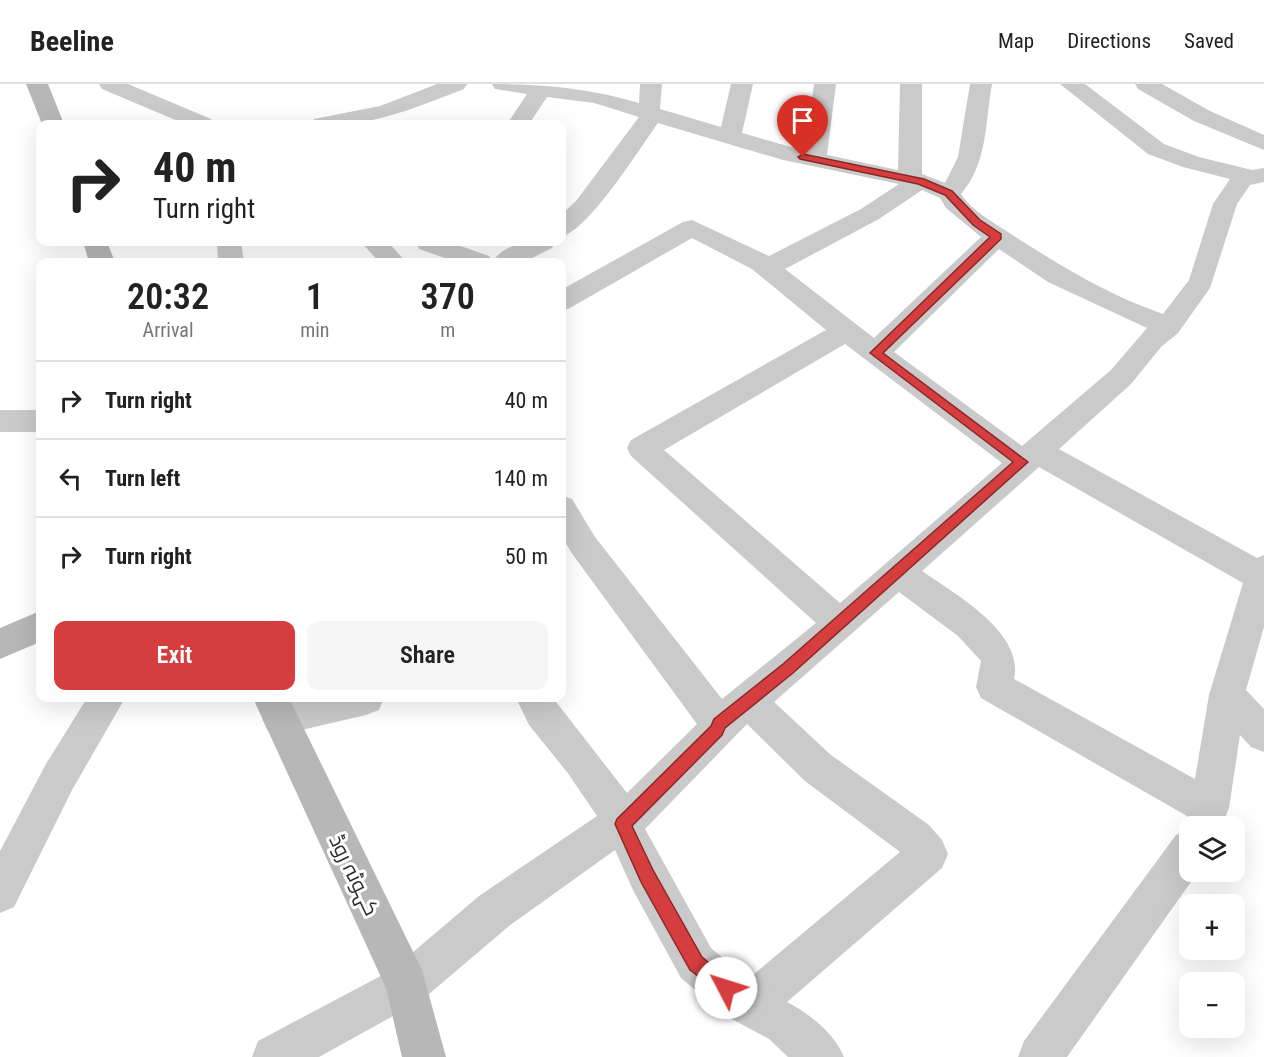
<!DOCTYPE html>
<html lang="en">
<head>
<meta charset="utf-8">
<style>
  :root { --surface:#fff; --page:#f6f6f6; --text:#222; --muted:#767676; --line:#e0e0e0; --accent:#d63d3e }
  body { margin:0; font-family:"Roboto Condensed",Cairo,sans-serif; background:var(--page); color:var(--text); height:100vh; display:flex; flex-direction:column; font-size:22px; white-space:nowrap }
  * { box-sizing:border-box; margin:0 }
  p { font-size:20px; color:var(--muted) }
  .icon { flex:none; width:33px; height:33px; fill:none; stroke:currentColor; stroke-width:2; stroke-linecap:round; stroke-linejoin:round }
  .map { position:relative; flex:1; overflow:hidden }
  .sheet { position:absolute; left:36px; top:174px; width:530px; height:444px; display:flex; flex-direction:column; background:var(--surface); border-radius:12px; box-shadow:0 6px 24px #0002 }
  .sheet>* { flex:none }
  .guide { position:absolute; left:36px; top:36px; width:530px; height:126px; border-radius:12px; box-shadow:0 6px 24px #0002; background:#fff; color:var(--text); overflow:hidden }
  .buttons { position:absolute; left:1179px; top:732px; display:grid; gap:12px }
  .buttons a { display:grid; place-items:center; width:66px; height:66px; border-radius:12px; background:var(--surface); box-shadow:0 6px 24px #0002; font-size:30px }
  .pin { position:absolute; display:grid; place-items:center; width:51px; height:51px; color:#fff; margin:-62px -26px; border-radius:50% 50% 50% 0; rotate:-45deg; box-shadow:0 0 6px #0007 }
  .pin .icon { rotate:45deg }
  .me { position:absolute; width:66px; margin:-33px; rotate:310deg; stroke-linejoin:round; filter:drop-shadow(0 0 4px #0008) }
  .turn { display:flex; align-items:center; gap:21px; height:126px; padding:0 18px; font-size:27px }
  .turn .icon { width:78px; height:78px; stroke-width:2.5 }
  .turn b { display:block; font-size:42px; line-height:51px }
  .eta { display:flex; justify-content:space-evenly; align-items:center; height:102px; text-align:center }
  .eta b { font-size:36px; font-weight:600; line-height:42px }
  .primary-button { display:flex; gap:12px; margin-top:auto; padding:12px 18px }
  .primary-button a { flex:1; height:69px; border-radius:12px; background:var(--accent); color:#fff; font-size:24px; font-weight:600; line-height:69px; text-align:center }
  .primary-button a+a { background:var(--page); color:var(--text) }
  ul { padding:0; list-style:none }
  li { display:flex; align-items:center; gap:18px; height:78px; padding:0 18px; border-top:2px solid var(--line) }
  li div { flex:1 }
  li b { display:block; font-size:22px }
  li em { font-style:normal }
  header { display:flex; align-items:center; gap:36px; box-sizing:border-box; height:84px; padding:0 30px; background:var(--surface); border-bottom:2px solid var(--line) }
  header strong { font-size:28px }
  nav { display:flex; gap:33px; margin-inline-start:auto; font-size:21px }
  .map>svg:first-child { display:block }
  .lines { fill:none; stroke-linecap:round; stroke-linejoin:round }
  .street { fill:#cacaca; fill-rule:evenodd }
  .secondary { fill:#b7b7b7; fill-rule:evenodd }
  .route { fill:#d63d3e; stroke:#8b2828; stroke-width:1.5 }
  .labels { text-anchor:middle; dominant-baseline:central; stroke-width:6; stroke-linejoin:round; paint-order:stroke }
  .near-street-label { font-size:21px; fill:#2d2d2d; stroke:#fff }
</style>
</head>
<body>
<header>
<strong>Beeline</strong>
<nav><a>Map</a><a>Directions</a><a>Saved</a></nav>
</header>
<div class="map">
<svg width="1264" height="973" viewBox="0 0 1264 973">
  <rect width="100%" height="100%" fill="#fff"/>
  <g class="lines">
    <g class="street">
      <polygon points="99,0 128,0 211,35 214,40 185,40 102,5"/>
      <path d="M437,0H467L464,5C414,24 365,46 311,40L314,35L380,22Z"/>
      <path d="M492,0C544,0 589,4 639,19L640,0H662L660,25L721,43L731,0H753L742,49L805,67L814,0H836L827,71L898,86L900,0H922V90L945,99L958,73L970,0H992C985,38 988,79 961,110C972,127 994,139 1011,150C1059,181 1108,211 1163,230L1189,196L1213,120L1230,95L1183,83L1148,70L1060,0H1085L1164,60L1199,73L1252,86L1264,84V98L1250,101L1237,120L1210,204L1178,249L1161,263L1131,300L1059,365L1257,474L1264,471V543L1246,606L1264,625V668L1251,663L1240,651L1229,724L1222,742H1190V788H1198L1067,973H1018L1024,957L1176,751L1186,747L1183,742L1187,732L981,614L976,603L981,577L958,552L899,508L774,618L831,671L929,741L942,756L948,770L942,784L787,918C810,930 834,949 844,973H788L769,955L726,932L681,894L633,806L615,766L509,842L422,916L319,973H252L258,957L392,886L479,812L597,732L567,688L529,641L516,614H553L627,709L697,640L573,471L561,452V411L572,415L595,453L722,615L816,539L631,372L627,364L631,356L826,246L752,185L692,154L570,224L561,227V206L683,138L692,136L769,172L861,125L899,100L783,76L658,39C639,65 590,145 561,153V131L576,117L639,33L594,19L547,13L529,40H507L527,10L495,5ZM922,106L940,114L946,124L981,153L874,254L785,185L879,135ZM999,165L1048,198L1147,244L1111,286L1022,362L894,268ZM845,260L1002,379L840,519L664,366ZM1039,383L1243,499L1209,611L1195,695L1014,595C1025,549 955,510 922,487ZM747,640L805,697L900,768L748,895L711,864L645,745Z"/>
      <polygon points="1135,0 1162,0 1210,27 1264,51 1264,66 1194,37 1138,5"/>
      <polygon points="217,158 241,158 244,178 218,178"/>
      <polygon points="365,158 388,158 406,178 379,178 363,160"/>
      <path d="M416,158H449L489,172L493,177C505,158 535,156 556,158L552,164L524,178H456L419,165Z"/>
      <rect x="0" y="326" width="40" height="22"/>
      <polygon points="87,614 125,614 72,706 14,823 0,829 0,767 46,680"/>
      <polygon points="296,614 384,614 379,626 366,631 280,651 267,646 262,634 267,622"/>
    </g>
    <g class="secondary">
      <polygon points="26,0 48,0 64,40 42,40"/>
      <polygon points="83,158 107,158 115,178 89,178"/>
      <polygon points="40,527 40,558 0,575 0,544"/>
      <polygon points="253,614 289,614 422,886 446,973 402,973 386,904"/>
    </g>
  </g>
  <polygon class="route" points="803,70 924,95 952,107 980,136 1001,150 1001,155 883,269 1028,378 793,589 725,644 722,651 632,742 653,786 702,873 732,898 735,904 732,911 726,913 690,886 641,798 615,740 617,735 711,642 714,635 783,580 1013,378 870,269 990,153 973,141 945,111 918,100 800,75 798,73"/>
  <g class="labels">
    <g class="near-street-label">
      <text transform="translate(354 791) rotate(64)">کہوٹہ روڈ</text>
    </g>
  </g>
</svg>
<div class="buttons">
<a><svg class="icon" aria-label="layers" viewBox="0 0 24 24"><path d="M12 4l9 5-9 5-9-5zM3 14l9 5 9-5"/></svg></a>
<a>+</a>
<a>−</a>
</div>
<div class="pin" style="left:803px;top:73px;background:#d93025"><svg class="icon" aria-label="arrive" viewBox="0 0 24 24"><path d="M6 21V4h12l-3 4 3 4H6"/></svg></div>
<svg class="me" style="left:726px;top:904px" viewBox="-20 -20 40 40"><circle r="19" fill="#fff"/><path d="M0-13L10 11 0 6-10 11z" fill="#d63d3e"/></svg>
<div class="guide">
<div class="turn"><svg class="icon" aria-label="right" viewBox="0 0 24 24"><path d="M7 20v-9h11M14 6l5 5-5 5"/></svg><div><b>40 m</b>Turn right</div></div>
</div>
<section class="sheet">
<div class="eta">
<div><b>20:32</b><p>Arrival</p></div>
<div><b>1</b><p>min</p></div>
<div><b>370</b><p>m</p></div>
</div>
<ul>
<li><svg class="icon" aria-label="right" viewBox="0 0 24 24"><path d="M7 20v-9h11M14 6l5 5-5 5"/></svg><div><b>Turn right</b></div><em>40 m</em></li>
<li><svg class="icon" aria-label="left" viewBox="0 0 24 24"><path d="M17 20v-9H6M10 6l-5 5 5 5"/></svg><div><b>Turn left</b></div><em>140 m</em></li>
<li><svg class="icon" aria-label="right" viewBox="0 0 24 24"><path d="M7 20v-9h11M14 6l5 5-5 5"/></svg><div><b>Turn right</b></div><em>50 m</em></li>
</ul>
<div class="primary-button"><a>Exit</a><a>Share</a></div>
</section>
</div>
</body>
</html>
